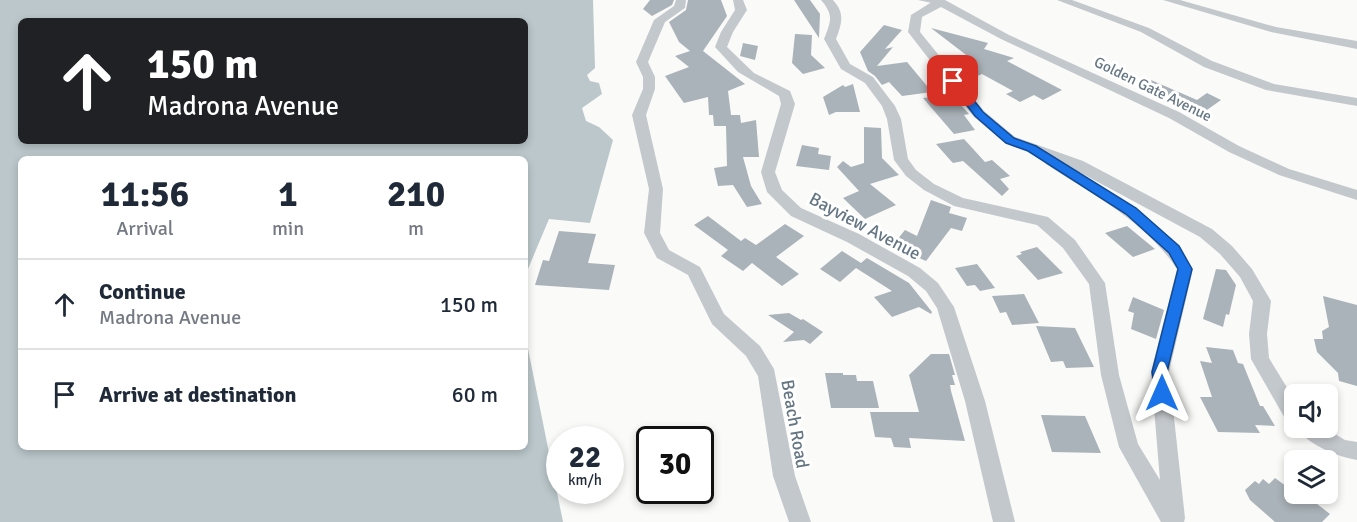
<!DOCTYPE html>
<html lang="en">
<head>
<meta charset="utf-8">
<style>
  :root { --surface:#fff; --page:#f6f6f7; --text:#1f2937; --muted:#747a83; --line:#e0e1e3 }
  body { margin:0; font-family:Signika,sans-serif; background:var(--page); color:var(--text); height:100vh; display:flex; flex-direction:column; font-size:22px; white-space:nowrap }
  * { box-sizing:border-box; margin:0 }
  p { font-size:20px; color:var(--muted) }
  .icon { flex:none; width:33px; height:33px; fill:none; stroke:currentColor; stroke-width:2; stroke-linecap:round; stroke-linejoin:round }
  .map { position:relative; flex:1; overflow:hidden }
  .drawer { position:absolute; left:18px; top:156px; width:510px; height:294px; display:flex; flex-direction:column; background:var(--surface); border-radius:9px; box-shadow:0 3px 9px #0003 }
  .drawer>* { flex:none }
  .hud { position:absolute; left:18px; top:18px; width:510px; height:126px; border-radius:9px; box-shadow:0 3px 9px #0003; background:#202124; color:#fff; overflow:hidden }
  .controls { position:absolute; left:1284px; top:384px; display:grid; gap:12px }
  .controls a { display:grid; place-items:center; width:54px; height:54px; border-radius:9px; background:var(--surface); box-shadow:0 3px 9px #0003; font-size:30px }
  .speed { position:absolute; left:546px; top:426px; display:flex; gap:12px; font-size:30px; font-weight:700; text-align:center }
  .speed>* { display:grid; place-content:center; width:78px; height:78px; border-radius:50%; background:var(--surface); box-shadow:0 3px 9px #0003; line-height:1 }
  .speed small { font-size:15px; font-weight:400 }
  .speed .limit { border:3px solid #111; border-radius:9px; background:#fff; color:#111 }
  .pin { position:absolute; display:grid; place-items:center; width:51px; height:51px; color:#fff; margin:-26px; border-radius:12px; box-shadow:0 3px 9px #0006 }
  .me { position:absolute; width:66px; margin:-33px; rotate:0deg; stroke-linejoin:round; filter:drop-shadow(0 0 4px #0008) }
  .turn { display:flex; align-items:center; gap:21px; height:126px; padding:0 30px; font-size:27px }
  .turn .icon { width:78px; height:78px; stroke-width:2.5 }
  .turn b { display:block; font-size:42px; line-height:51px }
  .eta { display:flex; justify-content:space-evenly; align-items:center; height:102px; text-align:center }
  .eta b { font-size:36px; font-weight:800; line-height:42px }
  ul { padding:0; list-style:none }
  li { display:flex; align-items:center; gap:18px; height:90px; padding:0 30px; border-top:2px solid var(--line) }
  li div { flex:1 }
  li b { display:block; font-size:22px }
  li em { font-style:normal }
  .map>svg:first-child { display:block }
  .water { fill:#bbc7cb; fill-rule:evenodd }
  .building { fill:#aab3b9 }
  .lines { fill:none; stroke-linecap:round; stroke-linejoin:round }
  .pedestrian { fill:#c3c8cc; fill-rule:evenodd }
  .minor { fill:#c3c8cc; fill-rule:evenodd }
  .route { fill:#1a73e8; stroke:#114b97; stroke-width:1.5 }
  .labels { text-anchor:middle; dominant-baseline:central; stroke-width:6; stroke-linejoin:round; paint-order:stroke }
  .far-street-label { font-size:15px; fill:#657683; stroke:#fff }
  .street-label { font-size:18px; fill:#657683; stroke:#fff }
</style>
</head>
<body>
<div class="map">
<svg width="1357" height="522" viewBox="0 0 1357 522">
  <rect width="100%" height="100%" fill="#fafaf8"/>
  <path class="water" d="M0,0H593L595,68L587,75L590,81L599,83L602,94L582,108L586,121L599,127L613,140L590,223L549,219L525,276V159H21V447H525V334L563,522H0ZM21,21H525V141H21Z"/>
  <g class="building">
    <polygon points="650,0 674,0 672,5 652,16 643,9"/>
    <polygon points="688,0 721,0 727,16 703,51 745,84 728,91 731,115 740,115 741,123 756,120 759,157 743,157 751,186 762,204 747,207 733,185 718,186 714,168 727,166 726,126 714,126 713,115 709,115 708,97 684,103 665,76 689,67 675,56 690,51 679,42 669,22 686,10"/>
    <polygon points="794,0 810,0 820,14 819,38"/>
    <polygon points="884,25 902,30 885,49 893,47 877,66 907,62 932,92 902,96 889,82 882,85 875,76 868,71 860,52"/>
    <polygon points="931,28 988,43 984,49 1014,58 1007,61 1062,90 1043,100 1034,95 1020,102 1006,94 1013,91 982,74 966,81 956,70 974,61"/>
    <polygon points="795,34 812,35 811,55 825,68 803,74 792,63"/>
    <polygon points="743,43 758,46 755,60 740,56"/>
    <polygon points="1151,80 1197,100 1207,93 1221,100 1197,117 1137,88"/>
    <polygon points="853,84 860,112 836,112 829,115 823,97 843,85 845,87"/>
    <polygon points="952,95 969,114 964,115 975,130 954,134 923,98"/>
    <polygon points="864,127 881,128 882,158 899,175 870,184 896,205 865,219 843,198 859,191 837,167 843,161 851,167 864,163"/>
    <polygon points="964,139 985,162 992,160 1010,176 1000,179 1009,189 1002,196 963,161 953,163 951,161 936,144"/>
    <polygon points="802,145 819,148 818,154 831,156 829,170 796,166"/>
    <polygon points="931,200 951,207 949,213 967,218 962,231 951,228 926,261 892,246 905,230 917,236"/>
    <polygon points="708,216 741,241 745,238 756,245 785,224 804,236 776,257 799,274 782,286 752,263 743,271 721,256 728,250 694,225"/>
    <polygon points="1127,226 1155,249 1133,257 1105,233"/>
    <polygon points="559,231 596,234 588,263 615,265 609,290 535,285 543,260 549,261"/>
    <polygon points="1037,247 1063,273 1038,280 1016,256 1022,254 1020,252"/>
    <polygon points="842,251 861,263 867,258 909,283 932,312 931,314 919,307 892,317 874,297 892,291 856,268 840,282 820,269"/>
    <polygon points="977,264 995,288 980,291 975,285 967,286 955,268"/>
    <polygon points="1216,269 1226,270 1236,285 1229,315 1226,314 1223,327 1203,319"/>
    <polygon points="1024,294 1039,323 1012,325 1006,312 1000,313 992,296"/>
    <polygon points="1323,296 1357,305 1357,386 1339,381 1338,373 1317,352 1314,339 1323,339 1322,331 1329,327"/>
    <polygon points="1133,297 1164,310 1156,339 1131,329 1134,313 1128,311"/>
    <polygon points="789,313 801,320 803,319 823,332 810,344 804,340 783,342 794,332 768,315"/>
    <polygon points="1036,326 1075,328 1094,367 1066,368 1063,361 1051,362"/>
    <polygon points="1206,347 1233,350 1238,363 1243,364 1260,406 1263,406 1275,426 1255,425 1260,433 1218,432 1200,397 1212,397 1200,361 1212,363"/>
    <polygon points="931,354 949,354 955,375 952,375 955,385 950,385 951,391 965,441 909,438 911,448 894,447 891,438 875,437 870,412 919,412 909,375"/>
    <polygon points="825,373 843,373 843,375 856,375 857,381 873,381 879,408 831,408"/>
    <polygon points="1041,415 1085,416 1101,453 1052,452"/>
    <polygon points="1275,478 1309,503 1312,500 1330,514 1322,522 1275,522 1250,500 1245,490 1255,481 1259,484 1263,479 1269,484"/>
  </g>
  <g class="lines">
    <polygon class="pedestrian" points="918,0 937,0 945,3 941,5"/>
    <g class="minor">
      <polygon points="676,0 686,0 685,8 665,22 648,62 655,77 655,89 646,115 663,189 660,233 669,250 700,267 724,314 760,346 774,369 795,476 811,522 789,522 773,476 758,376 746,356 712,324 688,275 657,258 644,233 649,189 632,115 643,89 643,77 636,62 654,20 674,6"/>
      <polygon points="733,0 743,0 747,10 733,32 727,47 754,73 790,91 795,104 775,172 782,190 801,208 859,234 920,268 938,283 954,307 985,401 1015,522 993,522 965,401 937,308 926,291 908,276 847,242 791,216 767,192 761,172 781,104 779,96 738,72 715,47 721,32 735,10"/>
      <path d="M821,0H833C845,13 842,23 836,39L850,64L873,77L895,106L901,119L908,159L916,170L934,184L963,198L1048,217L1075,240L1105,283L1119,375L1138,444L1160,480L1151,372L1177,269C1145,221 1093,195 1046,164L1044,161L1046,158L1005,143L974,117L908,32L911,15L935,0H945L1009,35L1179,112L1239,146L1289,169L1357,190V200L1279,175L1229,152L1169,118L1001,39L941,7L922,17L920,32L984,111L1015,137L1083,161L1212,229L1232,246L1252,269L1271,301L1267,334L1269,358L1294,399V424L1287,422L1251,359L1249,334L1253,301L1240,277L1220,254L1200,237L1068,166C1114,195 1165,220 1193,269L1169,372L1185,518L1184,522H1161L1119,447L1101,375L1089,284L1063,248L1037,225L954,206L924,190L906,176L894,160L887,119L882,106L865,83L841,69L824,39C831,21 834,15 821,0Z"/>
      <polygon points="1057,0 1072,0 1149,28 1212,61 1274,84 1357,98 1357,106 1266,90 1204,67 1141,32"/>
      <polygon points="1163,0 1180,0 1276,27 1357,41 1357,49 1271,32"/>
      <path d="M1298,428H1325L1345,440L1357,442V460C1340,457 1306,445 1298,428Z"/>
    </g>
  </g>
  <polygon class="route" points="953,78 957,79 983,112 1014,138 1036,146 1136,208 1179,246 1192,269 1167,372 1170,393 1167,398 1162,400 1156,398 1152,372 1178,269 1169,253 1126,214 1028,151 1006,143 975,116 948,81"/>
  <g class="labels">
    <g class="far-street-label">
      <text transform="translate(1153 89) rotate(26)">Golden Gate Avenue</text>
    </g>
    <g class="street-label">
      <text transform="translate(865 226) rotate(28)">Bayview Avenue</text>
      <text transform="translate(795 424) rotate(80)">Beach Road</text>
    </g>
  </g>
</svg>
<div class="controls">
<a><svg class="icon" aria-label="sound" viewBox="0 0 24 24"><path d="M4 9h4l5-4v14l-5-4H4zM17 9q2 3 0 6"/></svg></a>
<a><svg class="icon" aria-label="layers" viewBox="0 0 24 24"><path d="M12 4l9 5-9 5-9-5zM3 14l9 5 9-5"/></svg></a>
</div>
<div class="speed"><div>22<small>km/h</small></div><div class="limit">30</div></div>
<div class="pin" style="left:953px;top:81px;background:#d93025"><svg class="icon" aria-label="arrive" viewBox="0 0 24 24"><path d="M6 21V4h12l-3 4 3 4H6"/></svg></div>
<svg class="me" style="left:1162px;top:393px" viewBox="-20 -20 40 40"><path d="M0-17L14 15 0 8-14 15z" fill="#1a73e8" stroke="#fff" stroke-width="4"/></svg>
<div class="hud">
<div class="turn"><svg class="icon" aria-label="ahead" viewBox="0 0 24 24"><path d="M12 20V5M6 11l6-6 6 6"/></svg><div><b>150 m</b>Madrona Avenue</div></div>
</div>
<section class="drawer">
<div class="eta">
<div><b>11:56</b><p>Arrival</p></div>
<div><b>1</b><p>min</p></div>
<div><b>210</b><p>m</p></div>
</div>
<ul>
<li><svg class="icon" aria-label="ahead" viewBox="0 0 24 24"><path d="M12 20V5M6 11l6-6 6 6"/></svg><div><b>Continue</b><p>Madrona Avenue</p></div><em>150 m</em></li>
<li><svg class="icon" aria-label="arrive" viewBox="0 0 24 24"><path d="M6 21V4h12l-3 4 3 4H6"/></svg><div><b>Arrive at destination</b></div><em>60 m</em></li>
</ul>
</section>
</div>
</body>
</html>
